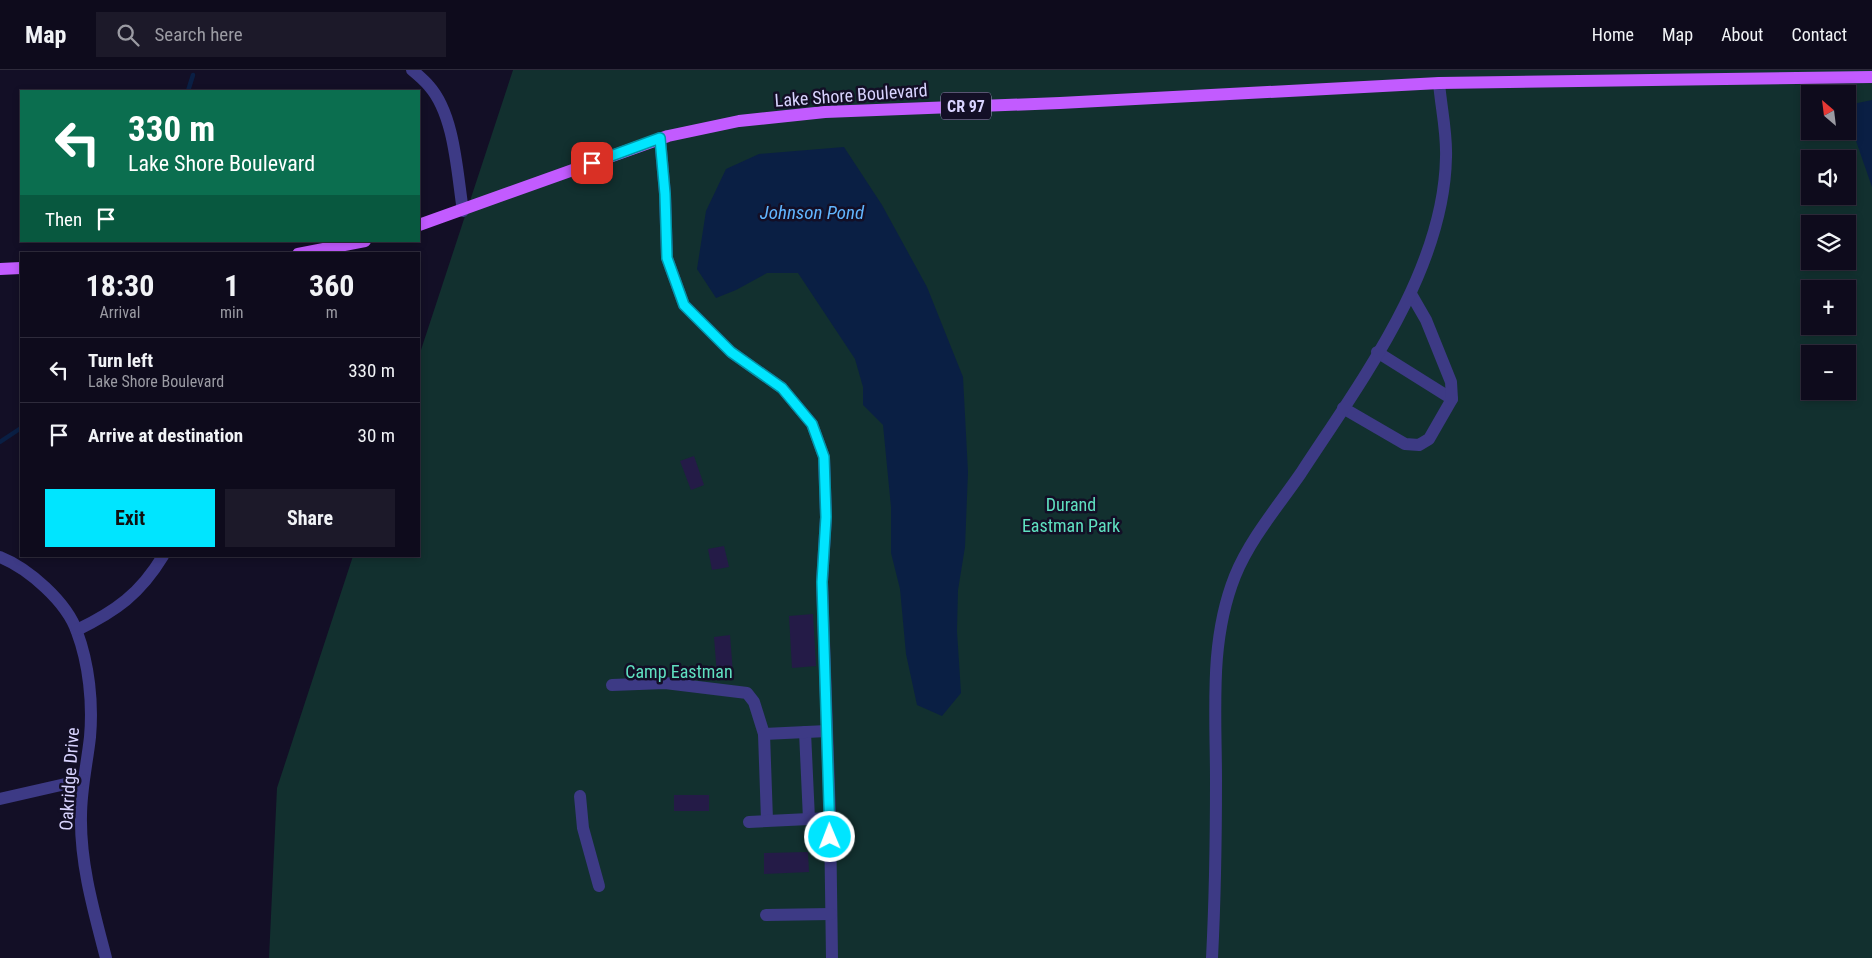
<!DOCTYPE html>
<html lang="en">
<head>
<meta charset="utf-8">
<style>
  :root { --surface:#0e0b1c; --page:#1c1929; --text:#f1f3f6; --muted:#9b9ba3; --line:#2e2b3b; --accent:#00e5ff }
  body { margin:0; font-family:"Roboto Condensed",sans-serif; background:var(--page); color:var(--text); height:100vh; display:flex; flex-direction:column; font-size:19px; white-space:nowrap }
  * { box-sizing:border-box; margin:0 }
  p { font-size:16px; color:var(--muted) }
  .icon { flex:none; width:28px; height:28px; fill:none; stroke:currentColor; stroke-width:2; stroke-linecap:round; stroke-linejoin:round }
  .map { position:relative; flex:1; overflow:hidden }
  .panel { position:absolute; left:20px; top:182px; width:400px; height:305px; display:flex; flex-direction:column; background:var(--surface); border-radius:0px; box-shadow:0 2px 8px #0003,0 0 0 1px var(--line) }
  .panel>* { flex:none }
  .hud { position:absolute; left:20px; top:20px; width:400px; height:152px; border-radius:0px; box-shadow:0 2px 8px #0003,0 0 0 1px var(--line); background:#0b6e4f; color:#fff; overflow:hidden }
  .needle { width:32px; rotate:332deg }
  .controls { position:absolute; left:1801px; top:15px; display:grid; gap:10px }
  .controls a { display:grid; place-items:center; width:55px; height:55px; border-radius:0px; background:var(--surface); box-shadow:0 2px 8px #0003,0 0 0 1px var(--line); font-size:25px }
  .pin { position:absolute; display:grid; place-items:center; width:42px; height:42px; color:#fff; margin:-21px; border-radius:10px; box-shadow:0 2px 8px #0006 }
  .me { position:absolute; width:55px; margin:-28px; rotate:359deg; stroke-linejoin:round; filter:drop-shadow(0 0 4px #0008) }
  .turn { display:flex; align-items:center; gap:18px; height:105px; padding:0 25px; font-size:22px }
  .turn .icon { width:65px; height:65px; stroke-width:2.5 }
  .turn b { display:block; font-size:35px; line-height:42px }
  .then { display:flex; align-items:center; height:48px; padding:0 25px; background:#0003; gap:10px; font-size:19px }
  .eta { display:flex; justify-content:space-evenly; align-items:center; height:85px; text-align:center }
  .eta b { font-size:30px; font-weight:700; line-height:35px }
  .primary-button { display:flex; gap:10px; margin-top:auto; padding:10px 25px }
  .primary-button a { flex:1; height:58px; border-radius:0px; background:var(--accent); color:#111; font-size:20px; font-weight:700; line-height:58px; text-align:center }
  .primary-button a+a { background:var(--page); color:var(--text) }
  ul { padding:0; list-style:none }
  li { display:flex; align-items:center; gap:15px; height:65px; padding:0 25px; border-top:1px solid var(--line) }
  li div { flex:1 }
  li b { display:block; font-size:19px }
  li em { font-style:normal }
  header { display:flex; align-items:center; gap:30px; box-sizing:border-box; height:70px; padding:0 25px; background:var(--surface); border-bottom:1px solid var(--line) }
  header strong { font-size:24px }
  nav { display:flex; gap:28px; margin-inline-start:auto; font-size:18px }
  .search { width:350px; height:45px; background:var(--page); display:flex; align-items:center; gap:12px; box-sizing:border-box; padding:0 18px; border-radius:0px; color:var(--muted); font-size:19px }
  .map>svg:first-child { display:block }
  .green { fill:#12302f; fill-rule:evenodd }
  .water { fill:#0a1f44 }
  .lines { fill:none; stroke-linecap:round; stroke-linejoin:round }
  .stream { stroke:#0a1f44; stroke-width:4.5 }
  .building { fill:#241b47 }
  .minor { stroke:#3d3a85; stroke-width:12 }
  .major { stroke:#c25bff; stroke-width:12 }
  .route-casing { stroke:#0095a6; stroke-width:12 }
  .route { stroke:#00e5ff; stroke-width:9 }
  .labels { text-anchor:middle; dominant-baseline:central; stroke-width:5; stroke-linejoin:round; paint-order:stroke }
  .shield { fill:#130f26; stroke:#9e99be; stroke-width:1 }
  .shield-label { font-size:16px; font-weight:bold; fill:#d9d4ff }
  .street-label { font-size:18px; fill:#d9d4ff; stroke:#130f26 }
  .park-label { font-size:18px; fill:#5fe0c0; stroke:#130f26 }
  .water-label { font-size:19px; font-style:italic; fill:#62b6ff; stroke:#130f26 }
</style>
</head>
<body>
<header>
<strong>Map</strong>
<div class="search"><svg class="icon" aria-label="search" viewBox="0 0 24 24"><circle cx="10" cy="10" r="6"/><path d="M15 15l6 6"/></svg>Search here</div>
<nav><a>Home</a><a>Map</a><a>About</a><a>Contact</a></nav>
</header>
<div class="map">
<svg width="1872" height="888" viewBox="0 0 1872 888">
  <rect width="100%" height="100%" fill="#130f26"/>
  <path class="green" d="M513,0H1872V888H269L277,718L353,486H419V286ZM1810,24H1848V61H1810ZM1810,89H1848V126H1810ZM1810,154H1848V191H1810ZM1810,219H1848V256H1810ZM1810,284H1848V321H1810Z"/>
  <g class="water">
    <polygon points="1872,30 1872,117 1848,48 1848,35"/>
    <polygon points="844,77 882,135 927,217 963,307 968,402 965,477 958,520 957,561 961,623 942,646 917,635 906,584 900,519 891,483 891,437 883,355 863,335 863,317 855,289 798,203 767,203 736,220 716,228 697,199 706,141 726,99 759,84"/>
  </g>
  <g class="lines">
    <g class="stream">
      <polyline points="188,21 193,5"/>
      <polyline points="0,372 21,358"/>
    </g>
  </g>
  <g class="building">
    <polygon points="694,386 704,415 691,420 680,391"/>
    <polygon points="724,476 729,497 712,500 708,479"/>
    <polygon points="813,544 816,596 792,598 789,546"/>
    <polygon points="730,565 733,603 717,605 714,567"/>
    <rect x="674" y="725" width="35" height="16"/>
    <polygon points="808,782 809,802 764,804 764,783"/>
  </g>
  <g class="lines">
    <g class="minor">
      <path d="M412,0C418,5 424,10 429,16C455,45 457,104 463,141"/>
      <polyline points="660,68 665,124 667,188 684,235 731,282 782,318 812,354 824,387 826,447 822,512 830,748 832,888"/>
      <polyline points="1377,282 1452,329"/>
      <polyline points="1343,338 1405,374 1419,375 1429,369 1452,329 1451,312 1426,250 1411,224"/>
      <path d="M0,487C28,498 67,532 77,562C89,594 93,633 90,667C87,694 81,719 81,746C80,794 94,842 106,888"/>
      <path d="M77,560C116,541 140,524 163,486"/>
      <polyline points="612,615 665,613 747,623 754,632 764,664"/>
      <polyline points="805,662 809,749"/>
      <polyline points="580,726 583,758 599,816"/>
      <polyline points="0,729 83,710"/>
      <polyline points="767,750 764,664 827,661"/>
      <polyline points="749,752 830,748"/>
      <polyline points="766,845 831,844"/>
      <path d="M1212,888C1215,829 1216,769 1216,710C1216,641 1209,571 1235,506C1250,469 1279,435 1301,403C1361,311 1444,201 1446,87C1447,63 1441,37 1439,13"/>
    </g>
    <g class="major">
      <polyline points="419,155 668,66 739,51 825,42 1060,33 1439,13 1872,7"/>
      <polyline points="298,184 365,171"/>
      <polyline points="0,199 21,198"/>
    </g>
  </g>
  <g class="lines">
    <defs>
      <polyline id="route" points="592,93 660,68 665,124 667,188 684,235 731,282 782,318 812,354 824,387 826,447 822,512 830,767"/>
    </defs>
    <use href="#route" class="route-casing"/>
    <use href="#route" class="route"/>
  </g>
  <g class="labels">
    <rect class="shield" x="941" y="22.5" width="50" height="27" rx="4"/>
    <g class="shield-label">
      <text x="966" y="36">CR 97</text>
    </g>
    <g class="street-label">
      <text transform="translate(851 25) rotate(-4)">Lake Shore Boulevard</text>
      <text transform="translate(69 709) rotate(-86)">Oakridge Drive</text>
    </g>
    <g class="park-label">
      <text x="1071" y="434">Durand<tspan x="1071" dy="21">Eastman Park</tspan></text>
      <text x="679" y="601">Camp Eastman</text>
    </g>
    <g class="water-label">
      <text x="812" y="142">Johnson Pond</text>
    </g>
  </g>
</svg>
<div class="controls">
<a><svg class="needle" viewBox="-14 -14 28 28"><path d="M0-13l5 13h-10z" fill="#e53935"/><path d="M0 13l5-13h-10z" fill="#9b9ba3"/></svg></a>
<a><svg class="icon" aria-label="sound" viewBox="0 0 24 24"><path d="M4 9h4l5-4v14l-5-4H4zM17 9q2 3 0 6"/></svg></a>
<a><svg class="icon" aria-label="layers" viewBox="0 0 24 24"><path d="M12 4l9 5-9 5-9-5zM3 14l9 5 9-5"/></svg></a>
<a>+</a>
<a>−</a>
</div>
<div class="pin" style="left:592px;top:93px;background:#d93025"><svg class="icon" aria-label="arrive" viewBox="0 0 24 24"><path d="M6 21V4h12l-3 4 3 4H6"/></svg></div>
<svg class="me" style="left:830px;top:767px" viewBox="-20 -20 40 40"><circle r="17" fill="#00e5ff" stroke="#fff" stroke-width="3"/><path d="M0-11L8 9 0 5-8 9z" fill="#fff"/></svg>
<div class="hud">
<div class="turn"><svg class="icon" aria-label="left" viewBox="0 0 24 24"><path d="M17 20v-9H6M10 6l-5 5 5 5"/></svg><div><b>330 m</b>Lake Shore Boulevard</div></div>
<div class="then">Then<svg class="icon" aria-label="arrive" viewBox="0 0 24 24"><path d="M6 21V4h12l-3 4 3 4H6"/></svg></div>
</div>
<section class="panel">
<div class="eta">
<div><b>18:30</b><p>Arrival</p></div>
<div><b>1</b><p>min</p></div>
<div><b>360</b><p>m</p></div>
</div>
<ul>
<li><svg class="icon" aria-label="left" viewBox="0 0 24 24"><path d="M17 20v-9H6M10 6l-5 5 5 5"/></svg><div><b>Turn left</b><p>Lake Shore Boulevard</p></div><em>330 m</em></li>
<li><svg class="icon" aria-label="arrive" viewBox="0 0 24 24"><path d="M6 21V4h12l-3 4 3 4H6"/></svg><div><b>Arrive at destination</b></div><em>30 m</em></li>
</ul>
<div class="primary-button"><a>Exit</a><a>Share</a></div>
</section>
</div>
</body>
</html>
